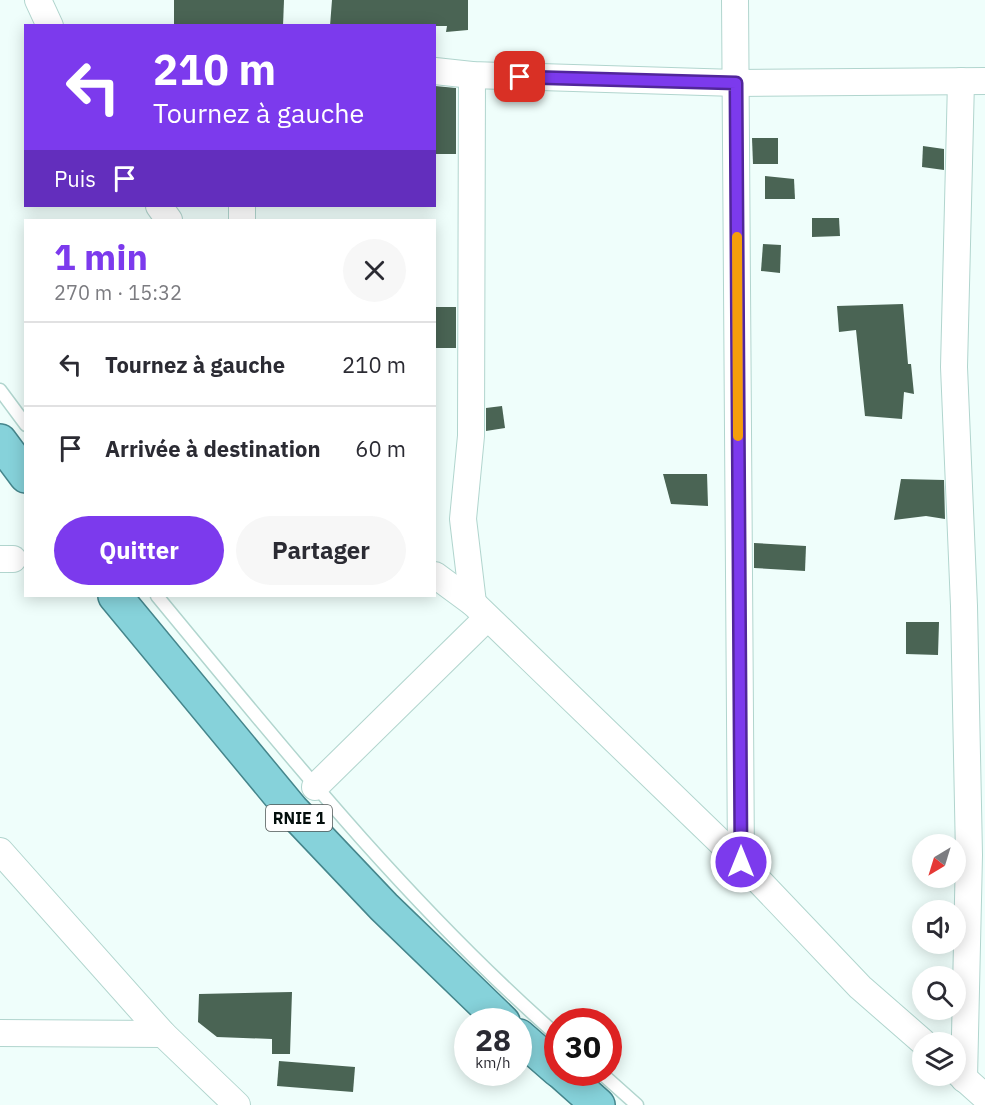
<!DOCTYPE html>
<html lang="fr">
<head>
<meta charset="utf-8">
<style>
  :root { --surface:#fff; --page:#f7f7f7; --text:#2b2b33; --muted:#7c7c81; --line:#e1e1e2; --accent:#7c3aed }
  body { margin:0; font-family:"IBM Plex Sans",sans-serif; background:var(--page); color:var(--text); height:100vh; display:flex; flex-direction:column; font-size:22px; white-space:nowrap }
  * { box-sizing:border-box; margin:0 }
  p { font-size:20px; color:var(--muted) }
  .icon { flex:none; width:33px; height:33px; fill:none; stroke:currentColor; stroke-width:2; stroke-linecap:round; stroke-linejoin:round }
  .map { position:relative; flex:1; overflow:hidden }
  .drawer { position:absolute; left:24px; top:219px; width:412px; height:378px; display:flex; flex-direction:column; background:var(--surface); border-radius:0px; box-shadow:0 3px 15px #0003 }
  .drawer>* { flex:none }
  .banner { position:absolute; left:24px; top:24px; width:412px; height:183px; border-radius:0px; box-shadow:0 3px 15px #0003; background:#7c3aed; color:#fff; overflow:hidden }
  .needle { width:39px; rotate:218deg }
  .controls { position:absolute; left:912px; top:834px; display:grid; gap:12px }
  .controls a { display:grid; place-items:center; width:54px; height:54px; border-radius:50%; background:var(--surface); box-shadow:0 3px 15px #0003; font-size:30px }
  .speed { position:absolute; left:454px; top:1008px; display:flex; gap:12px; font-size:30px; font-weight:700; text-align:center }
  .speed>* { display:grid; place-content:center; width:78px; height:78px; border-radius:50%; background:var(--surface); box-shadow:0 3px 15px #0003; line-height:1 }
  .speed small { font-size:15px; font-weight:400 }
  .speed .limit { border:9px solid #d22; background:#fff; color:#111 }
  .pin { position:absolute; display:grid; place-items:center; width:51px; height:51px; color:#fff; margin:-26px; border-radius:12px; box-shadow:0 3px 9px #0006 }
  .me { position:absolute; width:66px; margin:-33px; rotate:0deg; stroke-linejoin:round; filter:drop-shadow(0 0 4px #0008) }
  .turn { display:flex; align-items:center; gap:21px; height:126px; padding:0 30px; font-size:27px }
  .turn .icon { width:78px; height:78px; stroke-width:2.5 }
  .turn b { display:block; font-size:42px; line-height:51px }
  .then { display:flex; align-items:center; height:57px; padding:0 30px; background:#0003; gap:12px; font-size:22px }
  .round { display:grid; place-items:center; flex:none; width:63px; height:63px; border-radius:32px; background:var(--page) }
  .summary { display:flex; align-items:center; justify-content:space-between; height:102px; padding:0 30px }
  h1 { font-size:36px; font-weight:700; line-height:45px; color:var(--accent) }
  .cta { display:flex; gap:12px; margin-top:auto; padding:12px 30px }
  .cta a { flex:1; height:69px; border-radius:36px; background:var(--accent); color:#fff; font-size:24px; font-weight:700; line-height:69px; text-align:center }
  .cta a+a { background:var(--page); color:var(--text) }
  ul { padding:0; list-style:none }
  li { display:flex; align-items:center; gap:18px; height:84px; padding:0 30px; border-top:2px solid var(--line) }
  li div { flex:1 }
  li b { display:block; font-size:22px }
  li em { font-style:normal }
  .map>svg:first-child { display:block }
  .building { fill:#4a6454 }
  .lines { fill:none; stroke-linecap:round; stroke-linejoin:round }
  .service-casing { stroke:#b1d5ce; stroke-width:15 }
  .minor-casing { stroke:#b1d5ce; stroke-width:28 }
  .trunk-casing { stroke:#45868c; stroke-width:36 }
  .service { stroke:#fff; stroke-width:12 }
  .minor { stroke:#fff; stroke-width:26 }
  .trunk { stroke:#86d2da; stroke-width:33 }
  .route-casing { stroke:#51269a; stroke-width:15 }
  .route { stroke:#7c3aed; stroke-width:10 }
  .slow { stroke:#f59e0b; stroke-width:10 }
  .labels { text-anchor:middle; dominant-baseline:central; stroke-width:4.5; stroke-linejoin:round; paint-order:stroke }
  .shield { fill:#fff; stroke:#4f5655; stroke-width:1.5 }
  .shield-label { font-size:16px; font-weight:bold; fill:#030e0c }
</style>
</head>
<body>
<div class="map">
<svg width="985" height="1105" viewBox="0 0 985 1105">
  <rect width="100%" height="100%" fill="#effefb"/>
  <g class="building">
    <polygon points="174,0 284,0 283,26 174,26"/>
    <polygon points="332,0 468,0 468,30 446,32 447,26 330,26"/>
    <polygon points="435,86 456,88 456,154 435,154"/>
    <polygon points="752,138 778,138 778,164 753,164"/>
    <polygon points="923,146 944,149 944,170 922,167"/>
    <polygon points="765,176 794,179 795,199 765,199"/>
    <polygon points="812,218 839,218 840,236 812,237"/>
    <polygon points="763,244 781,245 780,273 761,271"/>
    <polygon points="903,304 908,364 911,364 914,394 904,392 902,419 865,416 856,330 839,332 837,306"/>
    <rect x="435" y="307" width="21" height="41"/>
    <polygon points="502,406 505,428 486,431 486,408"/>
    <polygon points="663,474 707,474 708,506 671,504"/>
    <polygon points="901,479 944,480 945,519 926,516 894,520"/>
    <polygon points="754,543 806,546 805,571 754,568"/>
    <polygon points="906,622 939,622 938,655 906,654"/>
    <polygon points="292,992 290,1054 272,1054 272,1039 217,1037 198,1022 199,994"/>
    <polygon points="279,1061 355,1067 353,1092 277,1086"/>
  </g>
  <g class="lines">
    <defs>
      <g id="service">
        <polyline points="0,390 26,425"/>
        <path d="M157,596C284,750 407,903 558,1036"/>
        <polyline points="600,1072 637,1105"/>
      </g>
      <g id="minor">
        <polyline points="38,0 50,26"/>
        <polyline points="735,0 741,862"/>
        <polyline points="435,71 472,75 736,83 985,81"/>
        <polyline points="472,75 471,436 463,519 473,603"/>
        <polyline points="961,81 954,367 964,606 969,855 964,1079"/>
        <polyline points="159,206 169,220"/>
        <polyline points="242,206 242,220"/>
        <polyline points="0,559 13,559"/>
        <polyline points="435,575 473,603 741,862 860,987 923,1042"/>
        <polyline points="315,787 487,618"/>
        <polyline points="0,851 163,1034 237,1105"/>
        <polyline points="0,1033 163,1034"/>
        <polyline points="956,1071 985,1097"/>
      </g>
      <g id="trunk">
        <polyline points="0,441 26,476"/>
        <polyline points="115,596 292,810 384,907 503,1022"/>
        <polyline points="519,1036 558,1070"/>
        <polyline points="561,1072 598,1105"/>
      </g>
    </defs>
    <use href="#service" class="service-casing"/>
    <use href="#minor" class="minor-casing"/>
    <use href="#trunk" class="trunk-casing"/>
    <use href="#service" class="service"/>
    <use href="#minor" class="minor"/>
    <use href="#trunk" class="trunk"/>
  </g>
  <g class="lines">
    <defs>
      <polyline id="route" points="520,77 736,83 741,862"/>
    </defs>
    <use href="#route" class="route-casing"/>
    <use href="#route" class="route"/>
    <polyline class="slow" points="737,237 738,436"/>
  </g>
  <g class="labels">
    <rect class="shield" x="266" y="805" width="66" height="26" rx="4.5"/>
    <g class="shield-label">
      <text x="299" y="818">RNIE 1</text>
    </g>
  </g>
</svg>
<div class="controls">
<a><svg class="needle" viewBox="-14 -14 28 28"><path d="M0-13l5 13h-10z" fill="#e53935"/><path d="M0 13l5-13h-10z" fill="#7c7c81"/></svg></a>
<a><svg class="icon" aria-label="sound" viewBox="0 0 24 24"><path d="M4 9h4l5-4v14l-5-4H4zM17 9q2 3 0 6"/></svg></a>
<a><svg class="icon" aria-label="search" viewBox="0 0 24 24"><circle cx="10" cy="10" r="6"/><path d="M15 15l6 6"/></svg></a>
<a><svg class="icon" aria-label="layers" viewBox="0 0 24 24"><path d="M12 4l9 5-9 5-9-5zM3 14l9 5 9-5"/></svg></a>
</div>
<div class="speed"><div>28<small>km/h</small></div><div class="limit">30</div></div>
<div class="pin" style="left:520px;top:77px;background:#d93025"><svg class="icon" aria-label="arrive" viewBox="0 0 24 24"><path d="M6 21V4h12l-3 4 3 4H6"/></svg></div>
<svg class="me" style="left:741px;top:862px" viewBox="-20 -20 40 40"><circle r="17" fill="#7c3aed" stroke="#fff" stroke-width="3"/><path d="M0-11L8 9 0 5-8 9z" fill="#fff"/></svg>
<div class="banner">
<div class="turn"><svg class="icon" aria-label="left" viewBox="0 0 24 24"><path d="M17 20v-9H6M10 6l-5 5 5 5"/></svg><div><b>210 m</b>Tournez à gauche</div></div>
<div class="then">Puis<svg class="icon" aria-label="arrive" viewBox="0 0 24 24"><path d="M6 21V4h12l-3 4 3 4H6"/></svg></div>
</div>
<section class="drawer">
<div class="summary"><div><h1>1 min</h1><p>270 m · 15:32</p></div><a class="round"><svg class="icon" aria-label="close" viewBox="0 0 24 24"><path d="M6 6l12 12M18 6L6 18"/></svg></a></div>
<ul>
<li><svg class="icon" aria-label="left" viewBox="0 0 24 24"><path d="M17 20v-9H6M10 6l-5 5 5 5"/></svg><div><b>Tournez à gauche</b></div><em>210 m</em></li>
<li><svg class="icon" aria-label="arrive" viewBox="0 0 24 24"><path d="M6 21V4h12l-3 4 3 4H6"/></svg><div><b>Arrivée à destination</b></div><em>60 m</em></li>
</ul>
<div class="cta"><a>Quitter</a><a>Partager</a></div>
</section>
</div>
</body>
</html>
